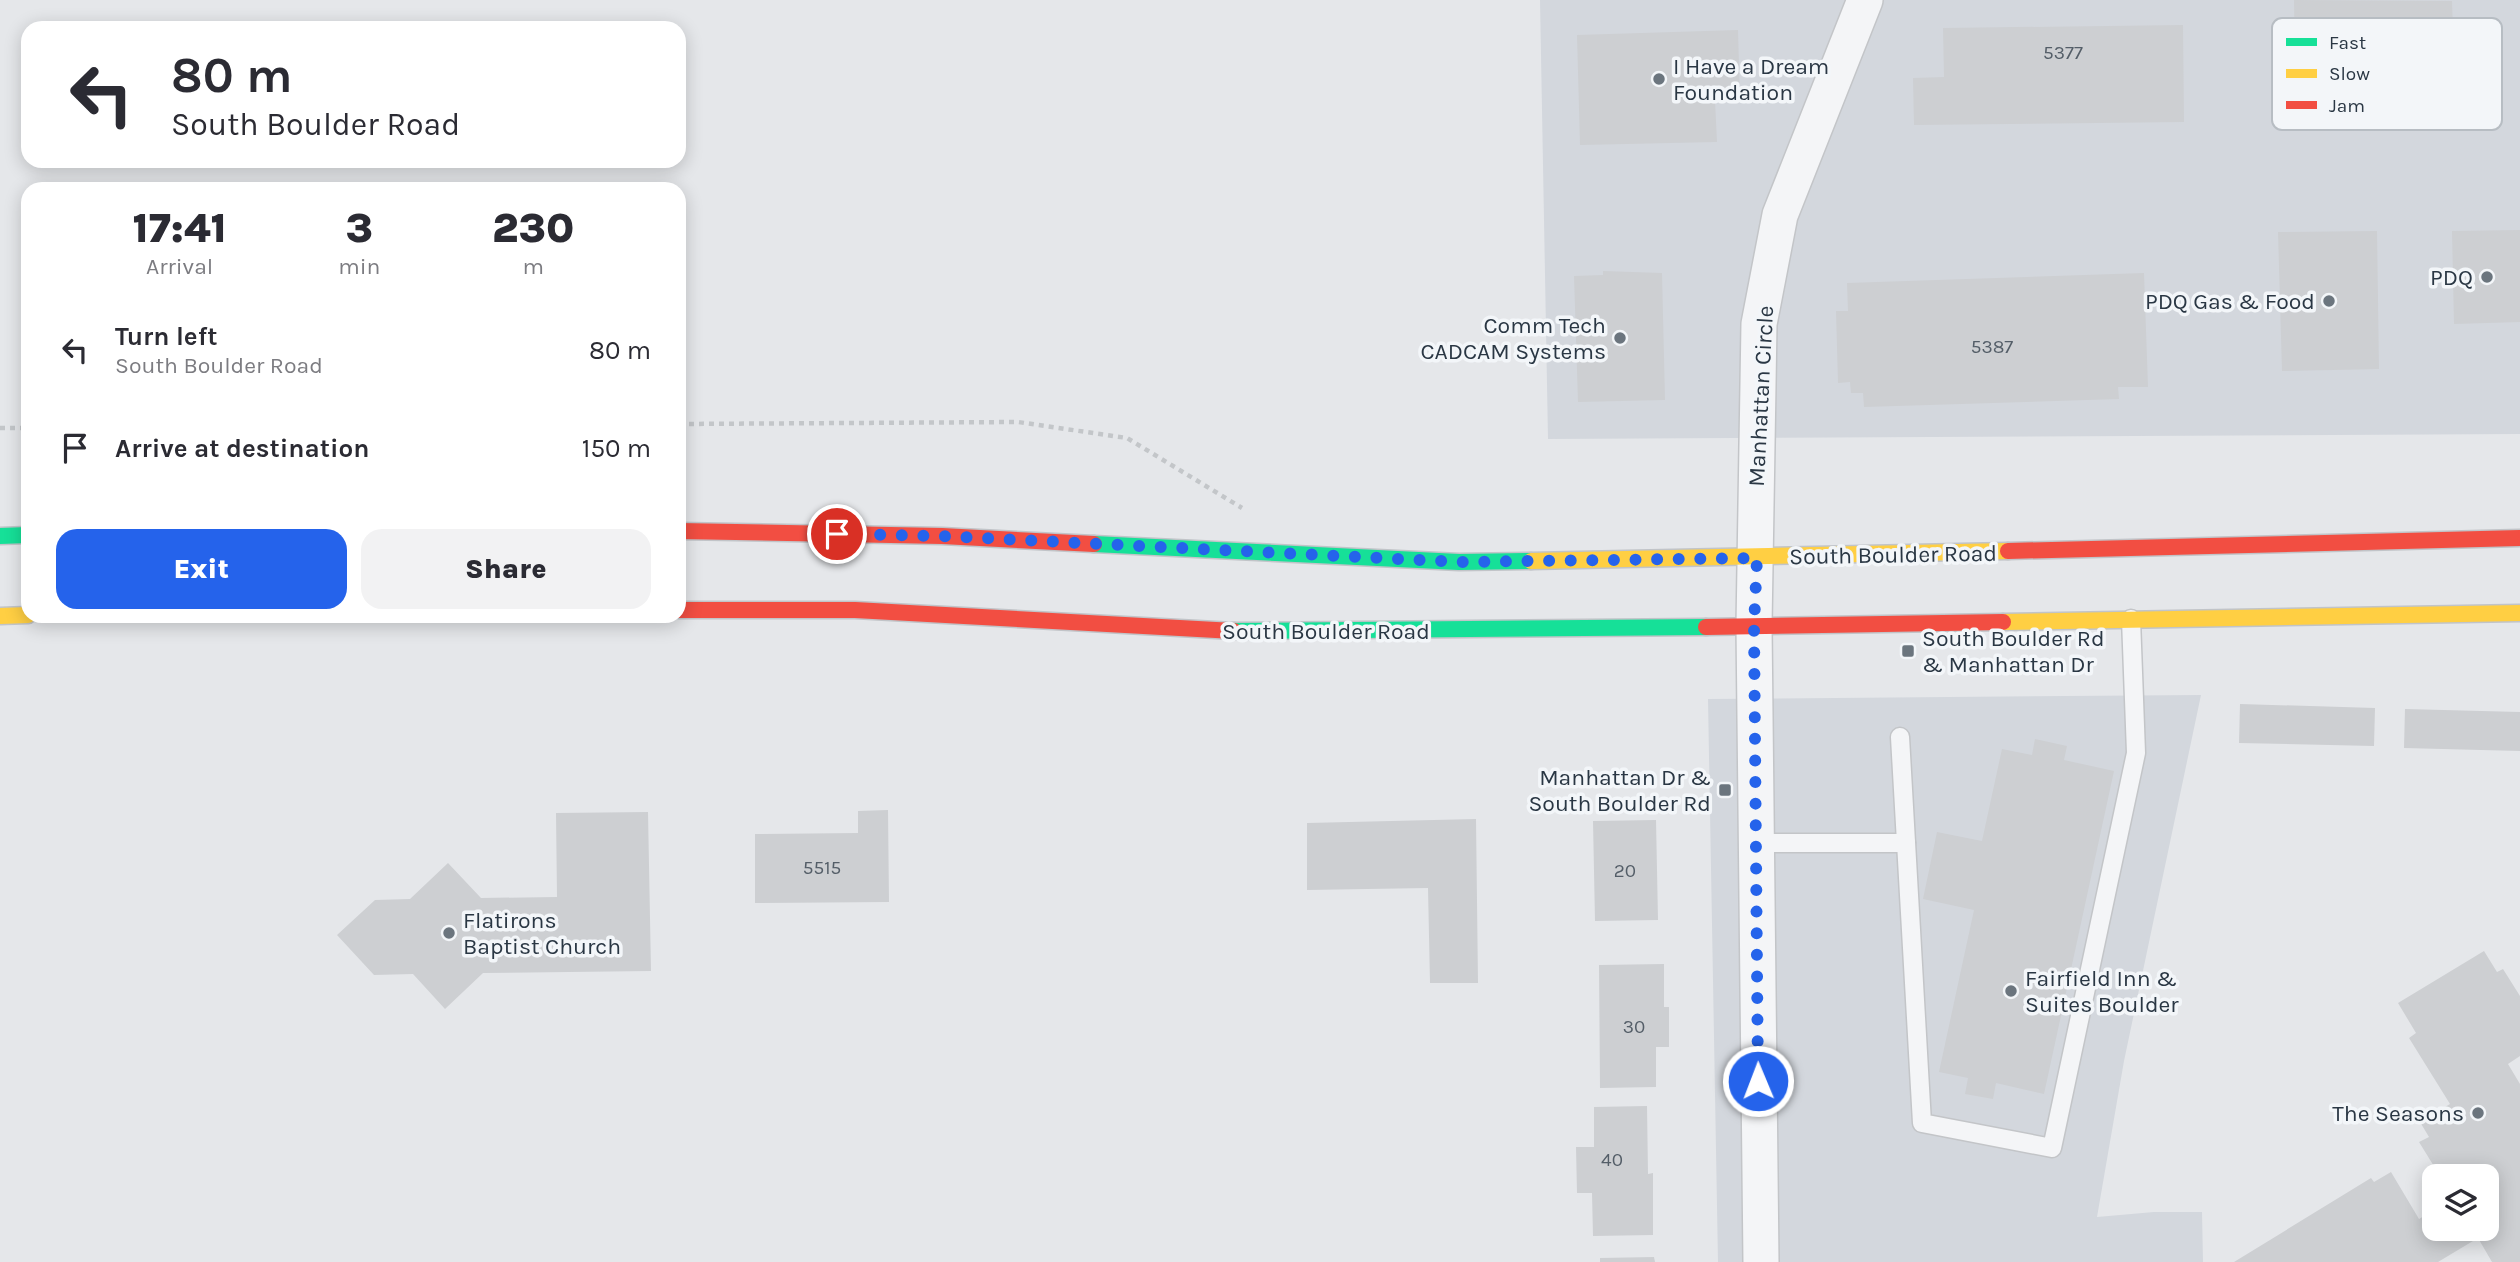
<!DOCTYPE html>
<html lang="en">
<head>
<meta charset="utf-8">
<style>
  :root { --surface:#fff; --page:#f2f2f3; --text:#2b2b33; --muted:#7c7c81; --accent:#2563eb }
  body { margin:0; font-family:Karla,sans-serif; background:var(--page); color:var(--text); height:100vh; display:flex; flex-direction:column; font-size:26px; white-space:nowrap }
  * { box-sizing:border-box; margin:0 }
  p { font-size:23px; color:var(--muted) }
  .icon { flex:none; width:38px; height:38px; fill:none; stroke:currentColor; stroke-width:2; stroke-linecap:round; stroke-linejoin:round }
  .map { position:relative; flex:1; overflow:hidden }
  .sheet { position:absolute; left:21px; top:182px; width:665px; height:441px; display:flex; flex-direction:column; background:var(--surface); border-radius:21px; box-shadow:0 4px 18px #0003 }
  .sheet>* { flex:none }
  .guide { position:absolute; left:21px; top:21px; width:665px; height:147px; border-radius:21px; box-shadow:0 4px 18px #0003; background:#fff; color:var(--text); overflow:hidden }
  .fabs { position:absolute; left:2422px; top:1164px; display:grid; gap:14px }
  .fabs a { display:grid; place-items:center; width:77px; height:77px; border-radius:14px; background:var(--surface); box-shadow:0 4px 18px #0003; font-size:35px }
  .pin { position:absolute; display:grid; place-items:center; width:60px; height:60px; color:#fff; margin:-30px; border:4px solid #fff; border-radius:50%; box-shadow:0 2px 7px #0007 }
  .me { position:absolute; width:77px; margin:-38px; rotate:359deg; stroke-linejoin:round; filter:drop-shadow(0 0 5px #0008) }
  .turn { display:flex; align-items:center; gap:24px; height:147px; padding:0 35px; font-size:32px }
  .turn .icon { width:91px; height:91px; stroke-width:2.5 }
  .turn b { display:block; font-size:49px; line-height:60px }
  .eta { display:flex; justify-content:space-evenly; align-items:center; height:119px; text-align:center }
  .eta b { font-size:42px; font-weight:800; line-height:49px }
  .action { display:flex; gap:14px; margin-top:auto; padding:14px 35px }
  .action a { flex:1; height:80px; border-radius:21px; background:var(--accent); color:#fff; font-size:28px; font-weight:800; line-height:80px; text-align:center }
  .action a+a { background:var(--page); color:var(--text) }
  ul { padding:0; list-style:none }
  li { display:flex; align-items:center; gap:21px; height:98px; padding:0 35px }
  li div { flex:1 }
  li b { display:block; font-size:26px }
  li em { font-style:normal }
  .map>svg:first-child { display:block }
  .built { fill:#d3d7dd }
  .building { fill:#cdcfd2 }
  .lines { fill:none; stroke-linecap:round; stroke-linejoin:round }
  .lane-casing { stroke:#c3c5c8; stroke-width:21 }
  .street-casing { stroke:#c3c5c8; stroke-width:38 }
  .fast-casing { stroke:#c1c4c8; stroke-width:19 }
  .slow-casing { stroke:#c1c4c8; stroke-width:19 }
  .jam-casing { stroke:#c1c4c8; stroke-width:19 }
  .path { stroke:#c3c6c9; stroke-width:4.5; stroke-dasharray:5 5; stroke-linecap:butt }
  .lane { stroke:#f4f5f7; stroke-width:18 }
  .street { stroke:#f4f5f7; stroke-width:35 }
  .fast { stroke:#16e098; stroke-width:16 }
  .slow { stroke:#ffcf43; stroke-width:16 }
  .jam { stroke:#f24e42; stroke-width:16 }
  .route { stroke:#2563eb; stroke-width:12; stroke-dasharray:0 21.6 }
  .poi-dot { fill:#6b757e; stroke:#f3f6f9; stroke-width:2.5 }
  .labels { text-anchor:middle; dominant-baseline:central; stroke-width:7; stroke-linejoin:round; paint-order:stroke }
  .number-label { font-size:19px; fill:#545e68 }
  .poi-label { font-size:23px; fill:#2a3744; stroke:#f3f6f9; text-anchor:end }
  .street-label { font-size:23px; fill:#2a3744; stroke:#f3f6f9 }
  .key { fill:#f3f6f9; stroke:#b7bdc3; stroke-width:2 }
  .key-label { font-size:19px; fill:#2a3744 }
</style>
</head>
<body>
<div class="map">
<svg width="2520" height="1262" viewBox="0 0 2520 1262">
  <rect width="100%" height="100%" fill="#e5e7ea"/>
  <g class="built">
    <polygon points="1540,0 2520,0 2520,434 1548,439"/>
    <polygon points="2201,695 2124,1061 2097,1217 2154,1212 2202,1212 2203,1262 1718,1262 1708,699"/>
  </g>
  <g class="building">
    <polygon points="2294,0 2452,1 2454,62 2417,63 2417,59 2295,63"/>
    <polygon points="2183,25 2184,122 1914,125 1913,78 1944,77 1943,28"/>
    <polygon points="1738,30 1740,100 1715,101 1717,142 1580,145 1577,35"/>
    <polygon points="2520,230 2520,322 2454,324 2452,231"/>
    <polygon points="2377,231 2379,369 2282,371 2278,232"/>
    <polygon points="1603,271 1662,273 1665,400 1578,402 1574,276 1603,275"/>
    <polygon points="2144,273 2148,387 2118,387 2119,399 1864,407 1863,393 1851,393 1850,382 1838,383 1836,311 1848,311 1847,283"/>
    <polygon points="2240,704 2375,708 2374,746 2239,743"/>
    <polygon points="2405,709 2520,712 2520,751 2404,748"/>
    <polygon points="2035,739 2067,746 2064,760 2114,771 2044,1094 1996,1083 1993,1099 1965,1094 1968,1078 1939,1072 1974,910 1923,899 1937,832 1982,841 2002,749 2032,755"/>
    <polygon points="888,810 889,902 755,903 755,834 858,833 858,811"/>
    <polygon points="648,812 651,971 483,973 445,1009 413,974 374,975 337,935 375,900 410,899 448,863 481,898 557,897 556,813"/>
    <polygon points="1476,819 1478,983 1430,983 1428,888 1307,890 1307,823"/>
    <polygon points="1656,820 1658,920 1595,921 1593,821"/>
    <polygon points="2484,951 2497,972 2503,969 2520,996 2520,1056 2508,1064 2520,1084 2520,1262 2492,1262 2478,1238 2438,1262 2234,1262 2371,1178 2374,1182 2391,1172 2419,1219 2434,1210 2434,1228 2487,1228 2487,1176 2440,1176 2419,1142 2429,1137 2420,1122 2450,1104 2409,1038 2416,1033 2398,1003"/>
    <polygon points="1664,964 1664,1007 1669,1007 1669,1047 1656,1047 1656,1087 1600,1088 1599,965"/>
    <polygon points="1647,1106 1648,1174 1653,1173 1653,1235 1593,1236 1592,1193 1577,1193 1576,1147 1594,1147 1594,1107"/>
    <polygon points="1654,1257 1655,1262 1600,1262 1600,1258"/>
  </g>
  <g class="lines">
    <defs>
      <g id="lane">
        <polyline points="1900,737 1922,1123 2052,1148 2136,753 2131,619"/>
        <polyline points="1756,843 1906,843"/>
      </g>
      <polyline id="street" points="1761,1262 1754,626 1759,324 1780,215 1865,0"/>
      <g id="fast">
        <polyline points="0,536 28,535"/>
        <polyline points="1094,544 1459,562 1531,561"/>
        <polyline points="1234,631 1706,627"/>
      </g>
      <g id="slow">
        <polyline points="1531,561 2008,551"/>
        <polyline points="0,616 28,615"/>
        <polyline points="2003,622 2520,613"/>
      </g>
      <g id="jam">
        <polyline points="679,531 942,536 1094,544"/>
        <polyline points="2008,551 2520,538"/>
        <polyline points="679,610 855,610 1234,631"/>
        <polyline points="1706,627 2003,622"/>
      </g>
    </defs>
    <use href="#lane" class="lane-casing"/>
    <use href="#street" class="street-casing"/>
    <use href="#fast" class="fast-casing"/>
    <use href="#slow" class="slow-casing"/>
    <use href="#jam" class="jam-casing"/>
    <g class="path">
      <polyline points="679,424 1018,422 1127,438 1242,508"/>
      <polyline points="0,428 28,428"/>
    </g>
    <use href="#lane" class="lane"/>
    <use href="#street" class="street"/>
    <use href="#fast" class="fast"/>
    <use href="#slow" class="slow"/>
    <use href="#jam" class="jam"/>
  </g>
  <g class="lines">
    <polyline class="route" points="837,534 942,536 1459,562 1757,558 1754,626 1758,1081"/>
  </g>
  <g class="poi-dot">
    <circle cx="1659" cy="79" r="7"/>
    <circle cx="2487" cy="277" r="7"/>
    <circle cx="2329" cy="301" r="7"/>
    <circle cx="1620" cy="338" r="7"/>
    <rect x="1901" y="644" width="14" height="14" rx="3.5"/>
    <rect x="1718" y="783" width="14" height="14" rx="3.5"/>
    <circle cx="449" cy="933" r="7"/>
    <circle cx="2011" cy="991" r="7"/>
    <circle cx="2478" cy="1113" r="7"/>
  </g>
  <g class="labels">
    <g class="number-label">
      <text x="2063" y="53">5377</text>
      <text x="1992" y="347">5387</text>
      <text x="822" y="868">5515</text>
      <text x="1625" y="871">20</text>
      <text x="1634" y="1027">30</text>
      <text x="1612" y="1160">40</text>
    </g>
    <g class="poi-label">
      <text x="1673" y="66" text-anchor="start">I Have a Dream<tspan x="1673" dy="26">Foundation</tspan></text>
      <text x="2473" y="277">PDQ</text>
      <text x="2315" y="301">PDQ Gas &amp; Food</text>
      <text x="1606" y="325">Comm Tech<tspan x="1606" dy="26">CADCAM Systems</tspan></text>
      <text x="1922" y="638" text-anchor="start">South Boulder Rd<tspan x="1922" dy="26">&amp; Manhattan Dr</tspan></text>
      <text x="1711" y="777">Manhattan Dr &amp;<tspan x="1711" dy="26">South Boulder Rd</tspan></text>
      <text x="463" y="920" text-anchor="start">Flatirons<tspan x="463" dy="26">Baptist Church</tspan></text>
      <text x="2025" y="978" text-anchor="start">Fairfield Inn &amp;<tspan x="2025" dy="26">Suites Boulder</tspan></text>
      <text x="2464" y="1113">The Seasons</text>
    </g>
    <g class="street-label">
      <text transform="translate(1761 396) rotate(-87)">Manhattan Circle</text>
      <text transform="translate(1893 555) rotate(-1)">South Boulder Road</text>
      <text x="1326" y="631">South Boulder Road</text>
    </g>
  </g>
  <rect x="2272" y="18" width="230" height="112" rx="10" class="key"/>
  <rect x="2286" y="38" width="31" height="8" fill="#16e098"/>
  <rect x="2286" y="69" width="31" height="9" fill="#ffcf43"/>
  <rect x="2286" y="101" width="31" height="8" fill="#f24e42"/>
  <g class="key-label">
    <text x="2329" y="49">Fast</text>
    <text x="2329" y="80">Slow</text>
    <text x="2329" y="112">Jam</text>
  </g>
</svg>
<div class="fabs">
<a><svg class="icon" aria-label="layers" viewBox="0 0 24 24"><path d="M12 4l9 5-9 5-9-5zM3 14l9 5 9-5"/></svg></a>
</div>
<div class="pin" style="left:837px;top:534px;background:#d93025"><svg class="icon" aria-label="arrive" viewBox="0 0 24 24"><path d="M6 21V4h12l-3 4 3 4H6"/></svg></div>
<svg class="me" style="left:1758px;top:1081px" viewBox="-20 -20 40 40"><circle r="17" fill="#2563eb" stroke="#fff" stroke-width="3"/><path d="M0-11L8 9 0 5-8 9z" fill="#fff"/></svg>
<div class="guide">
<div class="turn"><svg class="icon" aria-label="left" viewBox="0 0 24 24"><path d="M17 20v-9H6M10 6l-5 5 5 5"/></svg><div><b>80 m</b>South Boulder Road</div></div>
</div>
<section class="sheet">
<div class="eta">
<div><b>17:41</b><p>Arrival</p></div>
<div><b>3</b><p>min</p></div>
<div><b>230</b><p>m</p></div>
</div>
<ul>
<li><svg class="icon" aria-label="left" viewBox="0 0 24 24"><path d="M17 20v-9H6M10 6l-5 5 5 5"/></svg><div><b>Turn left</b><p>South Boulder Road</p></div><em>80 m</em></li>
<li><svg class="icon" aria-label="arrive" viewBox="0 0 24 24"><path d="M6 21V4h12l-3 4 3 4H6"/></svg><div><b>Arrive at destination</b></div><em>150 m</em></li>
</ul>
<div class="action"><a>Exit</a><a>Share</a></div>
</section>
</div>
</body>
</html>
